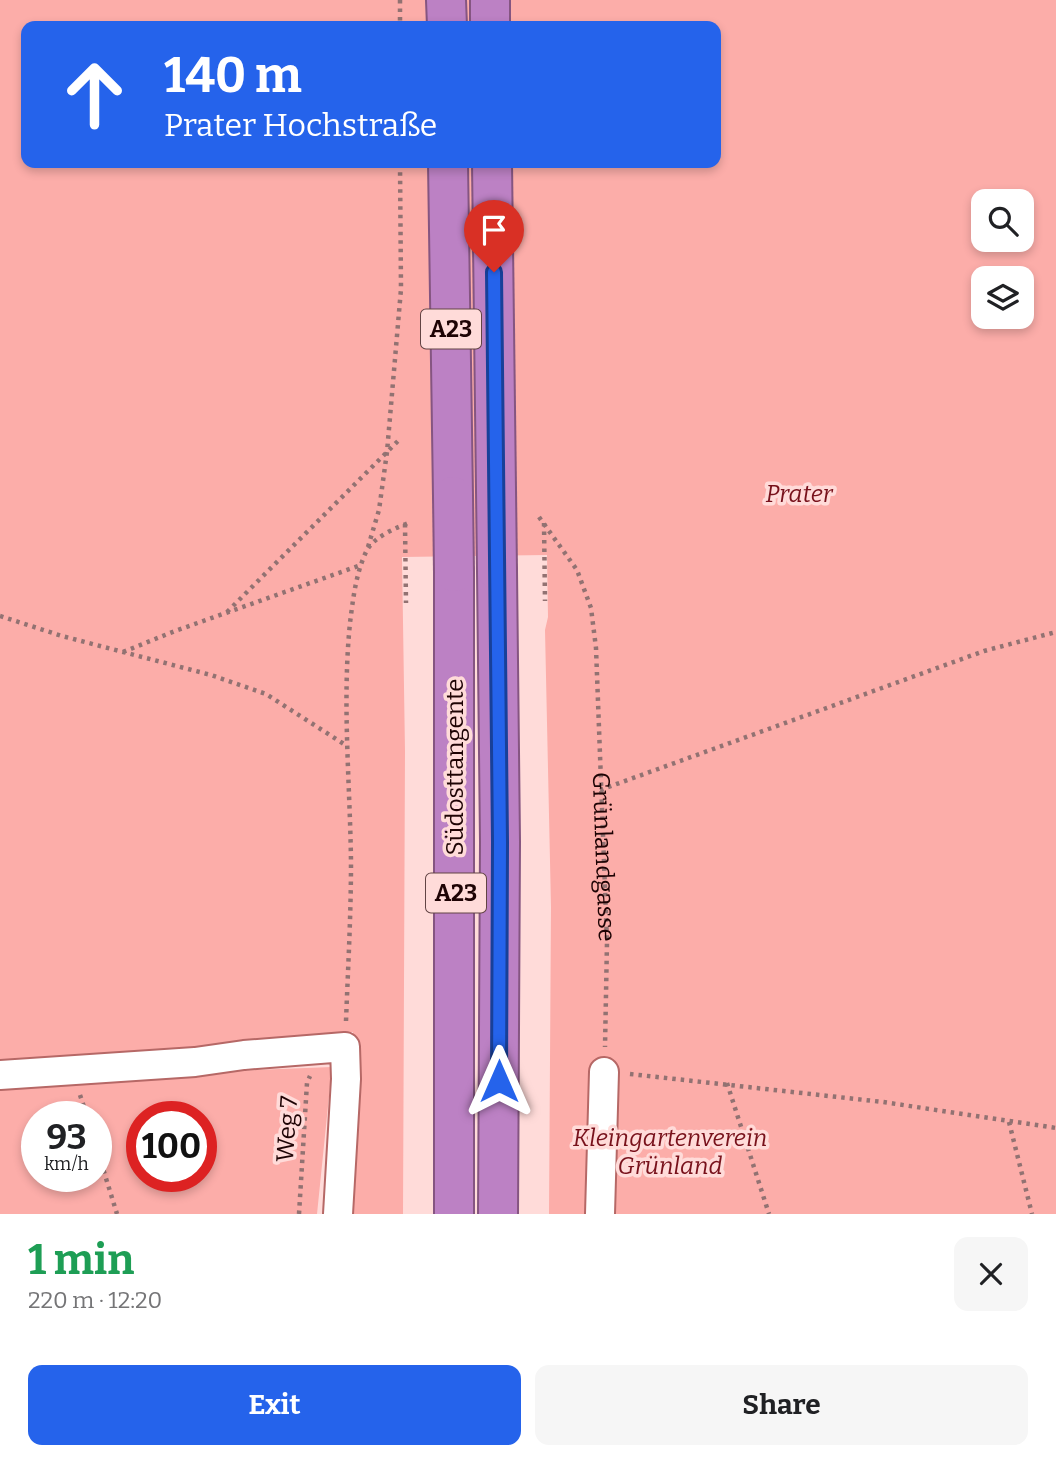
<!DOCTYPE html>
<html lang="en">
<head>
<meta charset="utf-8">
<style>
  :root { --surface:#fff; --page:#f6f6f6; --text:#202124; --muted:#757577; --accent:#2563eb }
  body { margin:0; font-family:Bitter,serif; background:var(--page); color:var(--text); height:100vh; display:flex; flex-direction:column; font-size:26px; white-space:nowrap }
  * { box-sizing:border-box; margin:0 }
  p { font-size:23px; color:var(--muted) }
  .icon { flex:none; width:38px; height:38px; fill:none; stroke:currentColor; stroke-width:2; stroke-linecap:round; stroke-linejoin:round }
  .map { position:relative; height:1214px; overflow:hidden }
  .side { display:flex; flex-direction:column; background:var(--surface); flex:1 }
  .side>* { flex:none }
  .hud { position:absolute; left:21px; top:21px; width:700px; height:147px; border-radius:14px; box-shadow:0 4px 10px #0003; background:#2563eb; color:#fff; overflow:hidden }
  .fabs { position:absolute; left:971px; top:189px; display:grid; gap:14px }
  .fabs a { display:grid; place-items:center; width:63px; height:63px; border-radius:14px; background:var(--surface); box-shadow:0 4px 10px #0003; font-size:35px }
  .speed { position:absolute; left:21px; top:1101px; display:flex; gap:14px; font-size:35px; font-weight:700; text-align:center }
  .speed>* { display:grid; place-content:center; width:91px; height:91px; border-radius:50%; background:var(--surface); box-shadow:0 4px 10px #0003; line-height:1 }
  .speed small { font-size:18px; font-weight:400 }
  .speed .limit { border:10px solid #d22; background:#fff; color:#111 }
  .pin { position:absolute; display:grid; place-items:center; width:60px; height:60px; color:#fff; margin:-72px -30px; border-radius:50% 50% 50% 0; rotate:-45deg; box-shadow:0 0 7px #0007 }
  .pin .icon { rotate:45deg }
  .me { position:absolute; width:77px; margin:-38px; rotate:0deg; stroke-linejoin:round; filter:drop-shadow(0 0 5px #0008) }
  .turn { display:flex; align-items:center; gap:24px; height:147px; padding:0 28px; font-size:32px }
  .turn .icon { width:91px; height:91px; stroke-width:2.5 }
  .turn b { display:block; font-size:49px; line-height:60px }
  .round { display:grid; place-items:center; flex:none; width:74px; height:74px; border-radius:14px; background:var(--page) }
  .summary { display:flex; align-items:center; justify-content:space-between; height:119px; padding:0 28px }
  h1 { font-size:42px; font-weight:700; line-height:52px; color:#1e9e55 }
  .action { display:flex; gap:14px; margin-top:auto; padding:14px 28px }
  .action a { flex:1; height:80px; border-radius:14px; background:var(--accent); color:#fff; font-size:28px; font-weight:700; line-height:80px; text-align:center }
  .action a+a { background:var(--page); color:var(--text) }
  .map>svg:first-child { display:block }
  .green { fill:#fcada9; fill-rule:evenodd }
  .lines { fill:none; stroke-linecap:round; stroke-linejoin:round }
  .minor-casing { stroke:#b66866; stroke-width:32 }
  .highway-casing { stroke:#855581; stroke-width:42 }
  .path { stroke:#927272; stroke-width:4.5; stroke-dasharray:3.5 5; stroke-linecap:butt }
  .minor { stroke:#fff; stroke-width:28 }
  .highway { stroke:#bc81c4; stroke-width:38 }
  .highway-bridge-casing { stroke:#855581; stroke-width:42; stroke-linecap:butt }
  .highway-bridge { stroke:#bc81c4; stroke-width:38 }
  .route-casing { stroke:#184099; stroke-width:18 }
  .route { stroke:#2563eb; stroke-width:12 }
  .labels { text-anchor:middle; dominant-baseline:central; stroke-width:7; stroke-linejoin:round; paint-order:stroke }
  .shield { fill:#ffdbd9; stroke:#624444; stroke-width:2 }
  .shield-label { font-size:23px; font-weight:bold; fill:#1e0304 }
  .park-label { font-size:24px; font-style:italic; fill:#78111b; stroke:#ffdbd9 }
  .street-label { font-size:24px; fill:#1e0304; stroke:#ffdbd9 }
</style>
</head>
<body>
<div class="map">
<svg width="1056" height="1214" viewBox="0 0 1056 1214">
  <rect width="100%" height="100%" fill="#ffdbd9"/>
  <g class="green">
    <path d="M0,0H1056V1214H549L551,907L545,630L548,617L547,555L402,557L405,752L403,1214H347L353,1032L250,1046L0,1070ZM26,26H716V163H26ZM984,201H1022V240H984ZM984,278H1022V317H984Z"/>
    <path d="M332,1067L317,1214H0V1084L82,1077ZM37,1116H96V1176H37ZM142,1116H201V1176H142Z"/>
  </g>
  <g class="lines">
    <defs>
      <g id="minor">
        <polyline points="0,1075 195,1062 244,1055 345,1047 346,1079 338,1214"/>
        <polyline points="600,1214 604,1072"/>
      </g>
      <g id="highway">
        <polyline points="446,0 447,26"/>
        <polyline points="490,0 490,26"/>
        <polyline points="448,163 453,496"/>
        <polyline points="497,571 500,842 498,1214"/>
        <polyline points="454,1214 454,572"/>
      </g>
    </defs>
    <use href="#minor" class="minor-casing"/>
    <use href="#highway" class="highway-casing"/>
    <g class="path">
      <polyline points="400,0 400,26"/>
      <path id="s1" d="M539,517L577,570L591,608L596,648L607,942L605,1047"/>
      <polyline points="544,523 545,601"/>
      <polyline points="405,524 406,603"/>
      <polyline points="368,547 379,510 387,452 401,289 400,163"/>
      <polyline points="227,612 400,439"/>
      <polyline points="0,616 62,636 211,675 266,694 347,746"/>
      <polyline points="123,652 175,631 361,565"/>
      <polyline points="600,790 984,651 1056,632"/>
      <path d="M346,1021C348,968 351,915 351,862C350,782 342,702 350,623C353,599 356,572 367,550C374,537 397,527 411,522"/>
      <polyline points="630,1074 883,1102 1056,1128"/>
      <polyline points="727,1083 769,1214"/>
      <polyline points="80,1095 87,1116"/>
      <polyline points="1009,1122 1032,1214"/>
      <polyline points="96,1146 117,1214"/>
      <polyline points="299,1214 307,1083 310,1076"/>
    </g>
    <use href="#minor" class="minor"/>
    <use href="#highway" class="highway"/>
    <defs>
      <g id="highway-bridge">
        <polyline points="492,163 497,571"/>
        <polyline points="453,496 454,572"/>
      </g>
    </defs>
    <use href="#highway-bridge" class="highway-bridge-casing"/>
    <use href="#highway-bridge" class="highway-bridge"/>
  </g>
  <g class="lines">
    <defs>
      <polyline id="route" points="494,272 500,842 499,1081"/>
    </defs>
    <use href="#route" class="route-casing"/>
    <use href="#route" class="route"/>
  </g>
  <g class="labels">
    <g class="shield">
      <rect x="421" y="309.5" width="60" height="39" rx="5"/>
      <rect x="426" y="873.5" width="60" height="39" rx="5"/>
    </g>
    <g class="shield-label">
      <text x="451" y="329">A23</text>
      <text x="456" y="893">A23</text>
    </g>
    <g class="park-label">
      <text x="799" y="494">Prater</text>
      <text x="670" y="1138">Kleingartenverein<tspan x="670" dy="28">Grünland</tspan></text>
    </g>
    <g class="street-label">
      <text transform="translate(455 767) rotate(-90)">Südosttangente</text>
      <text stroke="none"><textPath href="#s1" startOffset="355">Grünlandgasse</textPath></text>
      <text transform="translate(287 1129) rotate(-86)">Weg 7</text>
    </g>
  </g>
</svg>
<div class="fabs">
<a><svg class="icon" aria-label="search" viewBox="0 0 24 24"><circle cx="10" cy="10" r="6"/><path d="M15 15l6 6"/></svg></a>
<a><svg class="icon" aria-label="layers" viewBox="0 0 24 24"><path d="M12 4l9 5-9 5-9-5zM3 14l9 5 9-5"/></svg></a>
</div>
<div class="speed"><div>93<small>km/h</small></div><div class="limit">100</div></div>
<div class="pin" style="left:494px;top:272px;background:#d93025"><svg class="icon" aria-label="arrive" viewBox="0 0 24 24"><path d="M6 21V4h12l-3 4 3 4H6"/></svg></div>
<svg class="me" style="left:499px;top:1081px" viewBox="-20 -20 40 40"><path d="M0-17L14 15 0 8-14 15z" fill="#2563eb" stroke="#fff" stroke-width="4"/></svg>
<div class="hud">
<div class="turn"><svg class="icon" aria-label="ahead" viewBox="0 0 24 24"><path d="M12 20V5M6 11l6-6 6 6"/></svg><div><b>140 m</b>Prater Hochstraße</div></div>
</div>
</div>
<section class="side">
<div class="summary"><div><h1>1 min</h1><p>220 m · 12:20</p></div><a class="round"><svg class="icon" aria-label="close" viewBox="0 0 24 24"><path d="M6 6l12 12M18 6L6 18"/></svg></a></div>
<div class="action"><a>Exit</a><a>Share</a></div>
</section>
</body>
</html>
